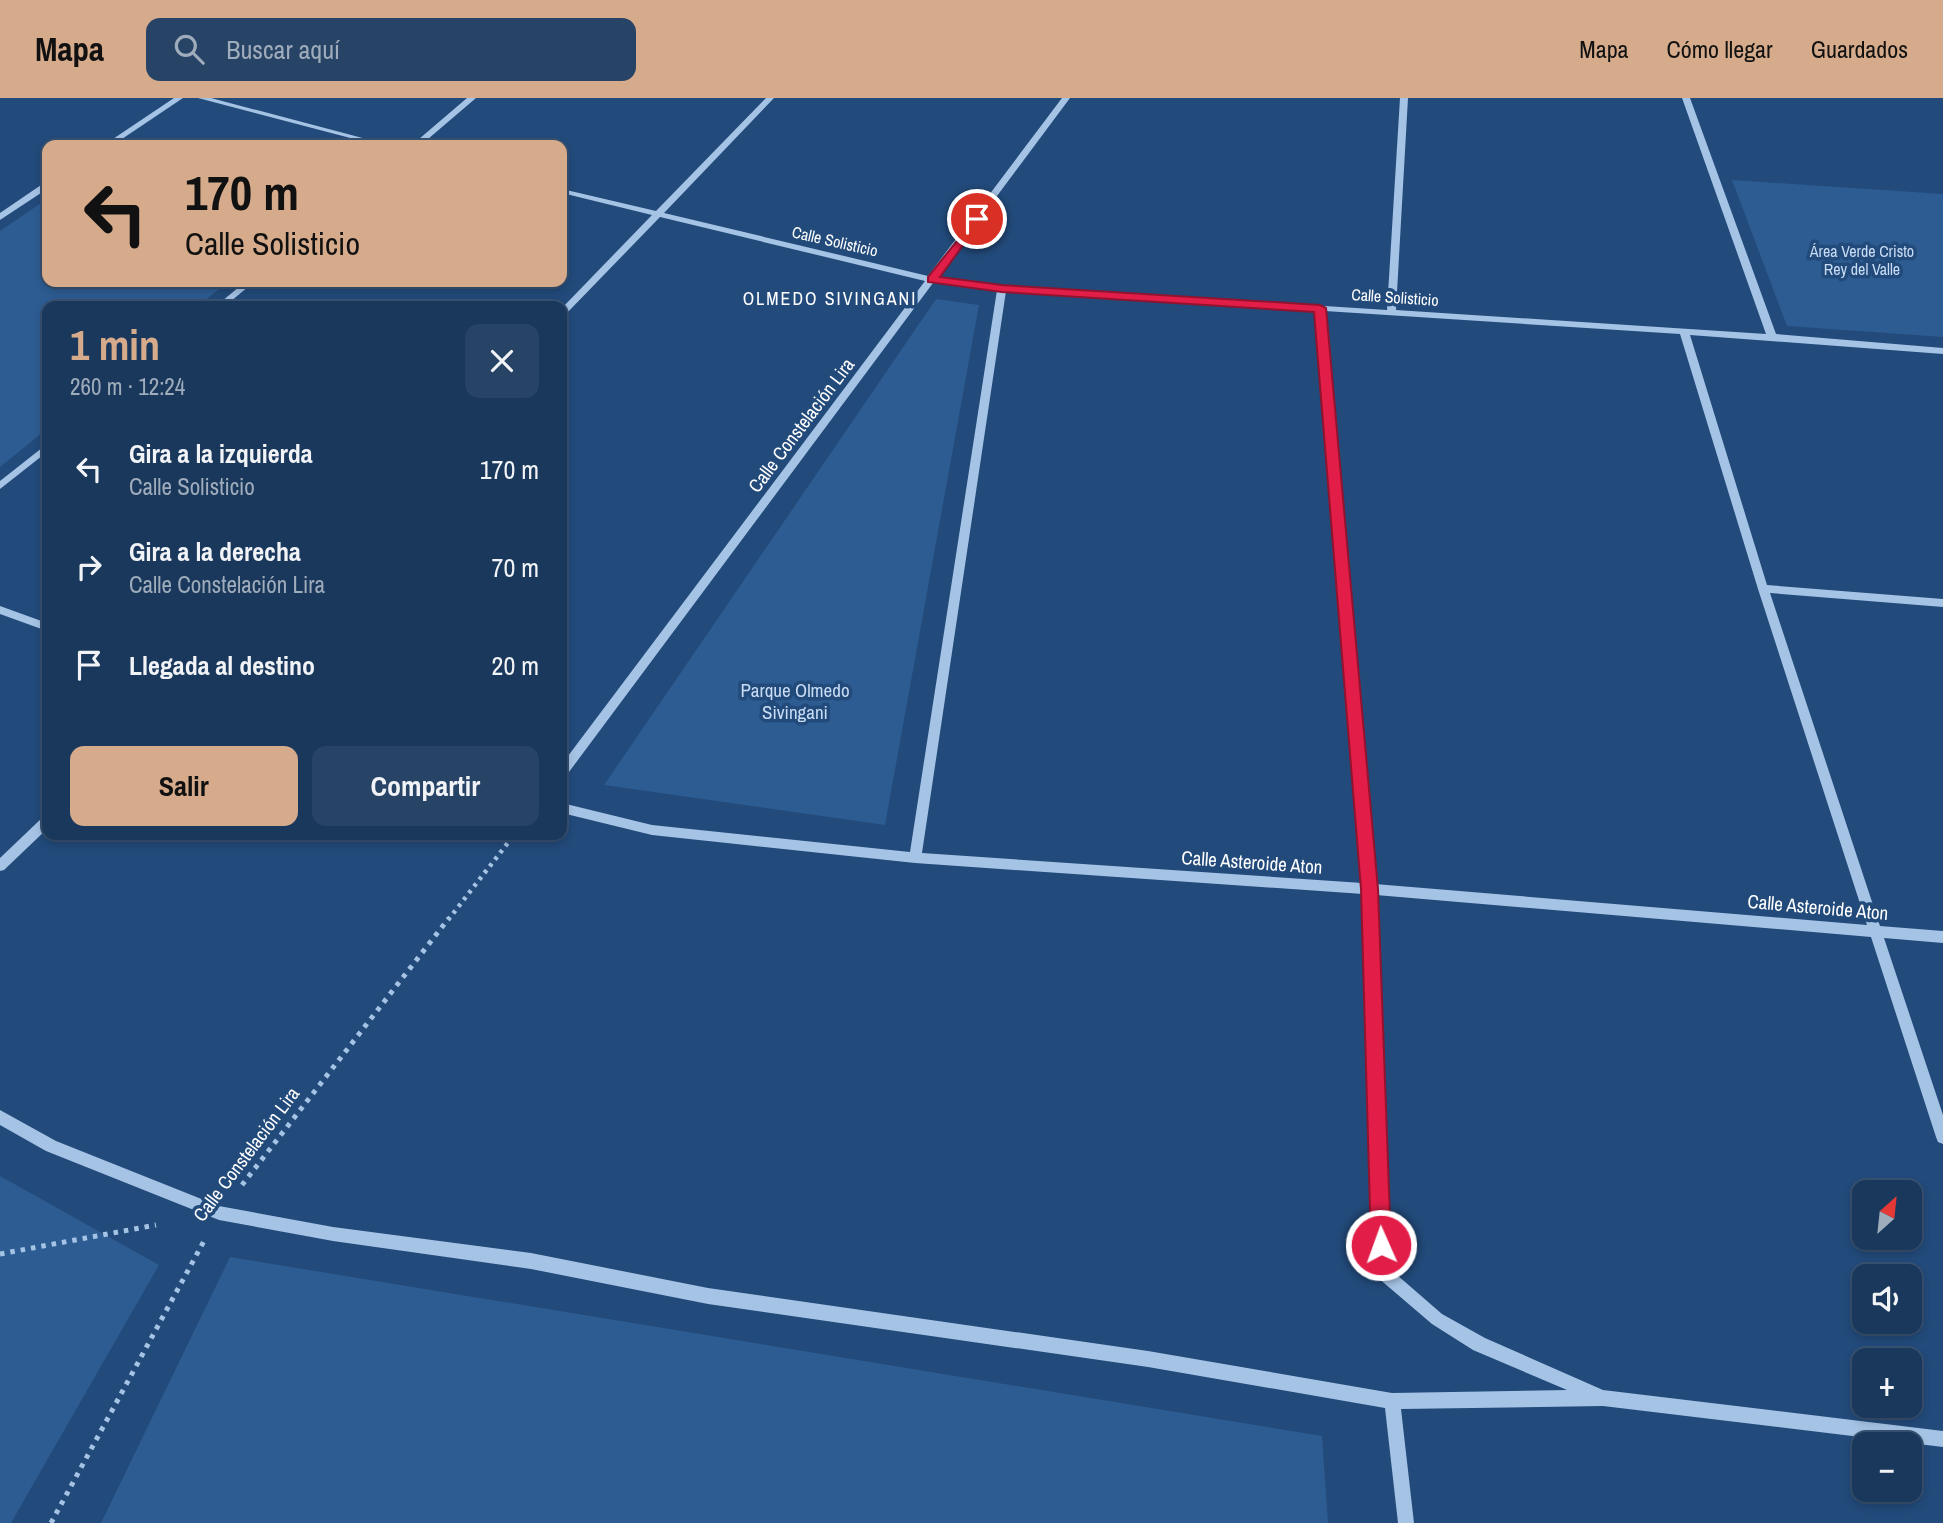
<!DOCTYPE html>
<html lang="es">
<head>
<meta charset="utf-8">
<style>
  :root { --surface:#1a385c; --page:#274365; --text:#f1f3f6; --muted:#9facbb; --line:#385272; --accent:#d6ab8b }
  body { margin:0; font-family:"Archivo Narrow",sans-serif; background:var(--page); color:var(--text); height:100vh; display:flex; flex-direction:column; font-size:26px; white-space:nowrap }
  * { box-sizing:border-box; margin:0 }
  p { font-size:23px; color:var(--muted) }
  .icon { flex:none; width:38px; height:38px; fill:none; stroke:currentColor; stroke-width:2; stroke-linecap:round; stroke-linejoin:round }
  .map { position:relative; flex:1; overflow:hidden }
  .side { position:absolute; left:42px; top:203px; width:525px; height:539px; display:flex; flex-direction:column; background:var(--surface); border-radius:14px; box-shadow:0 4px 10px #0003,0 0 0 2px var(--line) }
  .side>* { flex:none }
  .banner { position:absolute; left:42px; top:42px; width:525px; height:147px; border-radius:14px; box-shadow:0 4px 10px #0003,0 0 0 2px var(--line); background:#d6ab8b; color:#111; overflow:hidden }
  .needle { width:46px; rotate:27deg }
  .fabs { position:absolute; left:1852px; top:1082px; display:grid; gap:14px }
  .fabs a { display:grid; place-items:center; width:70px; height:70px; border-radius:14px; background:var(--surface); box-shadow:0 4px 10px #0003,0 0 0 2px var(--line); font-size:35px }
  .pin { position:absolute; display:grid; place-items:center; width:60px; height:60px; color:#fff; margin:-30px; border:4px solid #fff; border-radius:50%; box-shadow:0 2px 7px #0007 }
  .me { position:absolute; width:77px; margin:-38px; rotate:358deg; stroke-linejoin:round; filter:drop-shadow(0 0 5px #0008) }
  .turn { display:flex; align-items:center; gap:24px; height:147px; padding:0 28px; font-size:32px }
  .turn .icon { width:91px; height:91px; stroke-width:2.5 }
  .turn b { display:block; font-size:49px; line-height:60px }
  .round { display:grid; place-items:center; flex:none; width:74px; height:74px; border-radius:14px; background:var(--page) }
  .summary { display:flex; align-items:center; justify-content:space-between; height:119px; padding:0 28px }
  h1 { font-size:42px; font-weight:700; line-height:52px; color:var(--accent) }
  .primary-button { display:flex; gap:14px; margin-top:auto; padding:14px 28px }
  .primary-button a { flex:1; height:80px; border-radius:14px; background:var(--accent); color:#111; font-size:28px; font-weight:700; line-height:80px; text-align:center }
  .primary-button a+a { background:var(--page); color:var(--text) }
  ul { padding:0; list-style:none }
  li { display:flex; align-items:center; gap:21px; height:98px; padding:0 28px }
  li div { flex:1 }
  li b { display:block; font-size:26px }
  li em { font-style:normal }
  header { display:flex; align-items:center; gap:42px; box-sizing:border-box; height:98px; padding:0 35px; background:var(--accent); color:#111 }
  header strong { font-size:33px }
  nav { display:flex; gap:38px; margin-inline-start:auto; font-size:24px }
  .search { width:490px; height:63px; background:var(--page); display:flex; align-items:center; gap:18px; box-sizing:border-box; padding:0 24px; border-radius:14px; color:var(--muted); font-size:26px }
  .map>svg:first-child { display:block }
  .green { fill:#2d5c92 }
  .lines { fill:none; stroke-linecap:round; stroke-linejoin:round }
  .path-far1 { stroke:#a5c3e5; stroke-width:4.5; stroke-dasharray:3.5 5; stroke-linecap:butt }
  .path { stroke:#a5c3e5; stroke-width:5; stroke-dasharray:4.5 6; stroke-linecap:butt }
  .minor { fill:#a5c3e5; fill-rule:evenodd }
  .route { fill:#e11d48; stroke:#92132f; stroke-width:2 }
  .labels { text-anchor:middle; dominant-baseline:central; stroke-width:7; stroke-linejoin:round; paint-order:stroke }
  .far-street-label { font-size:16px; fill:#fff; stroke:#224a7a }
  .far-park-label { font-size:16px; fill:#c8dcf4; stroke:#224a7a }
  .far-neighbourhood-label { font-size:18px; letter-spacing:2px; fill:#fff; stroke:#224a7a }
  .street-label { font-size:19px; fill:#fff; stroke:#224a7a }
  .park-label { font-size:19px; fill:#c8dcf4; stroke:#224a7a }
</style>
</head>
<body>
<header>
<strong>Mapa</strong>
<div class="search"><svg class="icon" aria-label="search" viewBox="0 0 24 24"><circle cx="10" cy="10" r="6"/><path d="M15 15l6 6"/></svg>Buscar aquí</div>
<nav><a>Mapa</a><a>Cómo llegar</a><a>Guardados</a></nav>
</header>
<div class="map">
<svg width="1943" height="1425" viewBox="0 0 1943 1425">
  <rect width="100%" height="100%" fill="#224a7a"/>
  <g class="green">
    <polygon points="1732,82 1943,96 1943,239 1787,228"/>
    <polygon points="47,101 47,184 228,184 198,208 47,208 47,331 0,369 0,133"/>
    <polygon points="936,201 979,207 885,727 604,687"/>
    <polygon points="0,1078 159,1167 11,1425 0,1425"/>
    <polygon points="230,1159 1322,1338 1328,1425 101,1425"/>
  </g>
  <g class="lines">
    <polyline class="path-far1" points="448,822 514,737"/>
    <g class="path">
      <polyline points="242,1087 449,820"/>
      <polyline points="0,1156 156,1127"/>
      <polyline points="51,1425 204,1143"/>
    </g>
    <g class="minor">
      <polygon points="174,0 183,0 113,47 104,47"/>
      <polygon points="198,0 211,0 389,47 377,47"/>
      <polygon points="467,0 476,0 421,47 412,47"/>
      <path d="M766,0H774L664,115L928,178L1062,0H1070L936,180L1002,187L1387,212L1400,0H1408L1396,212L1766,236L1682,0H1690L1776,236L1943,250V256L1690,237L1767,487L1943,501V509L1770,495L1880,828L1943,833V845L1884,840L1943,1017V1046L1938,1044L1936,1039L1871,839L1376,797L1389,1170L1442,1216L1485,1240L1603,1292L1943,1333V1349L1603,1308L1401,1311L1414,1425H1398L1385,1310L1148,1269L708,1206L531,1171L333,1143L219,1122L46,1053L0,1027V1012L56,1043L219,1108L333,1129L531,1155L708,1190L1148,1253L1392,1295L1567,1292L1473,1252L1432,1226L1377,1179L1374,1174L1363,796L915,765L652,737L562,715V705L652,727L910,754L997,192L933,185L566,678L562,680V666L925,183L660,119L565,217L562,218V210L652,117L562,95V91L656,113ZM1006,193L1316,213L1362,785L922,755ZM1325,213L1680,236L1758,491L1867,827L1375,786Z"/>
      <polygon points="44,85 47,85 47,91 0,122 0,115"/>
      <polygon points="245,184 254,184 225,208 216,208"/>
      <polygon points="47,346 47,354 0,391 0,383"/>
      <polygon points="0,508 47,525 47,533 0,516"/>
      <polygon points="47,718 47,731 4,772 0,773 0,760 43,719"/>
    </g>
  </g>
  <polygon class="route" points="977,118 982,121 940,179 1002,187 1320,207 1326,210 1378,791 1391,1147 1388,1154 1381,1157 1374,1154 1371,1147 1361,791 1314,214 1002,194 928,184 928,179"/>
  <g class="labels">
    <g class="far-street-label">
      <text transform="translate(835 143) rotate(13)">Calle Solisticio</text>
      <text transform="translate(1395 199) rotate(4)">Calle Solisticio</text>
    </g>
    <g class="far-park-label">
      <text x="1862" y="153">Área Verde Cristo<tspan x="1862" dy="18">Rey del Valle</tspan></text>
    </g>
    <g class="far-neighbourhood-label">
      <text x="830" y="200">OLMEDO SIVINGANI</text>
    </g>
    <g class="street-label">
      <text transform="translate(801 327) rotate(-53)">Calle Constelación Lira</text>
      <text transform="translate(1252 764) rotate(4)">Calle Asteroide Aton</text>
      <text transform="translate(1818 809) rotate(5)">Calle Asteroide Aton</text>
      <text transform="translate(246 1056) rotate(-53)">Calle Constelación Lira</text>
    </g>
    <g class="park-label">
      <text x="795" y="592">Parque Olmedo<tspan x="795" dy="22">Sivingani</tspan></text>
    </g>
  </g>
</svg>
<div class="fabs">
<a><svg class="needle" viewBox="-14 -14 28 28"><path d="M0-13l5 13h-10z" fill="#e53935"/><path d="M0 13l5-13h-10z" fill="#9facbb"/></svg></a>
<a><svg class="icon" aria-label="sound" viewBox="0 0 24 24"><path d="M4 9h4l5-4v14l-5-4H4zM17 9q2 3 0 6"/></svg></a>
<a>+</a>
<a>−</a>
</div>
<div class="pin" style="left:977px;top:121px;background:#d93025"><svg class="icon" aria-label="arrive" viewBox="0 0 24 24"><path d="M6 21V4h12l-3 4 3 4H6"/></svg></div>
<svg class="me" style="left:1381px;top:1147px" viewBox="-20 -20 40 40"><circle r="17" fill="#e11d48" stroke="#fff" stroke-width="3"/><path d="M0-11L8 9 0 5-8 9z" fill="#fff"/></svg>
<div class="banner">
<div class="turn"><svg class="icon" aria-label="left" viewBox="0 0 24 24"><path d="M17 20v-9H6M10 6l-5 5 5 5"/></svg><div><b>170 m</b>Calle Solisticio</div></div>
</div>
<section class="side">
<div class="summary"><div><h1>1 min</h1><p>260 m · 12:24</p></div><a class="round"><svg class="icon" aria-label="close" viewBox="0 0 24 24"><path d="M6 6l12 12M18 6L6 18"/></svg></a></div>
<ul>
<li><svg class="icon" aria-label="left" viewBox="0 0 24 24"><path d="M17 20v-9H6M10 6l-5 5 5 5"/></svg><div><b>Gira a la izquierda</b><p>Calle Solisticio</p></div><em>170 m</em></li>
<li><svg class="icon" aria-label="right" viewBox="0 0 24 24"><path d="M7 20v-9h11M14 6l5 5-5 5"/></svg><div><b>Gira a la derecha</b><p>Calle Constelación Lira</p></div><em>70 m</em></li>
<li><svg class="icon" aria-label="arrive" viewBox="0 0 24 24"><path d="M6 21V4h12l-3 4 3 4H6"/></svg><div><b>Llegada al destino</b></div><em>20 m</em></li>
</ul>
<div class="primary-button"><a>Salir</a><a>Compartir</a></div>
</section>
</div>
</body>
</html>
